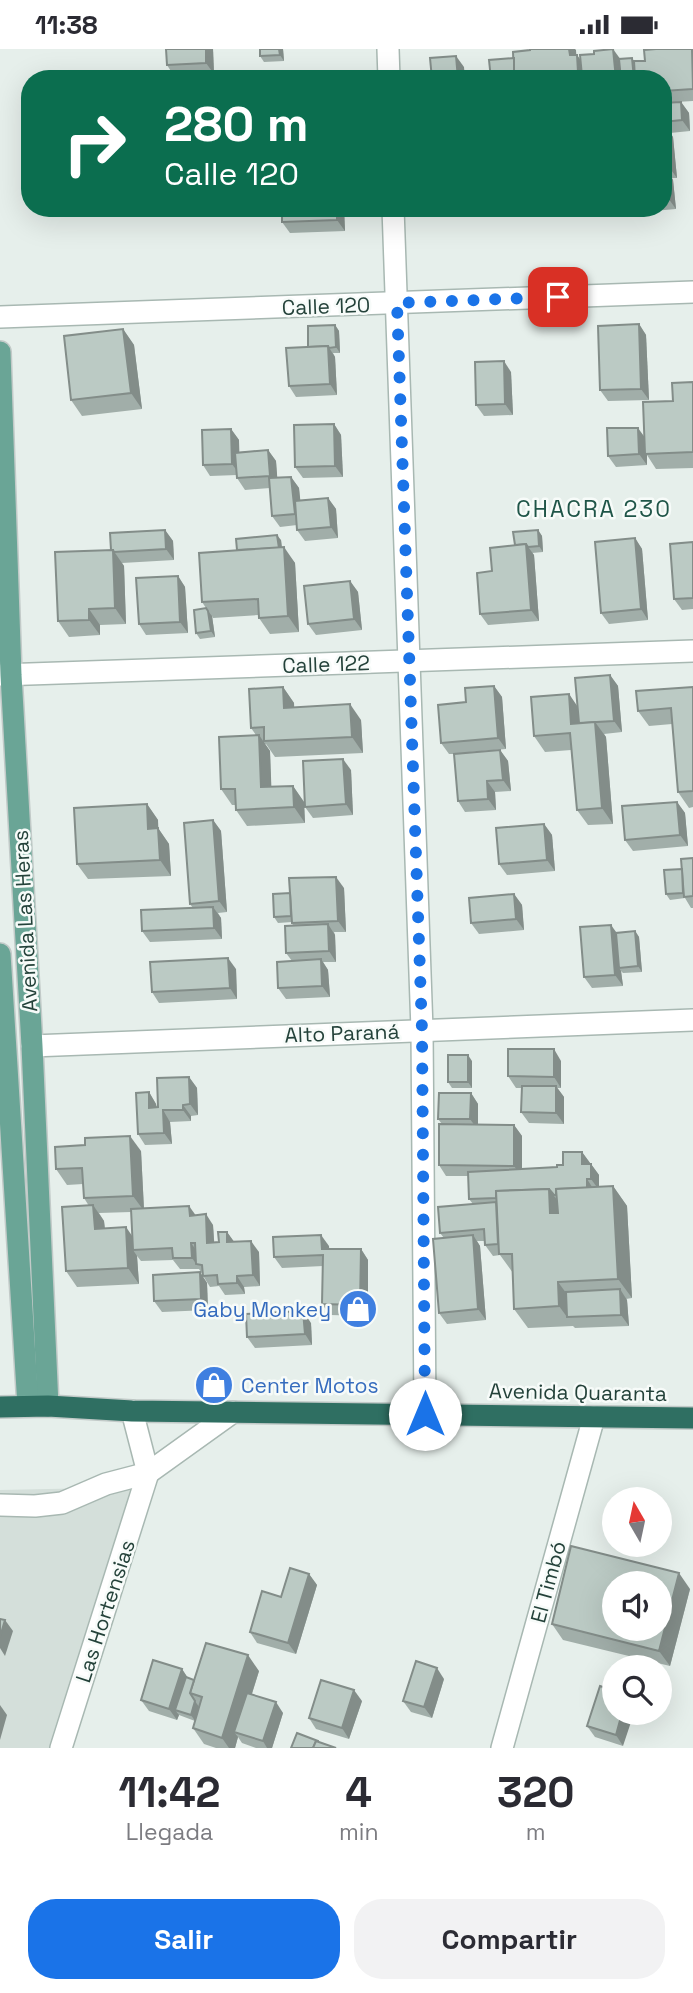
<!DOCTYPE html>
<html lang="es">
<head>
<meta charset="utf-8">
<style>
  :root { --surface:#fff; --page:#f2f2f3; --text:#2b2b33; --muted:#7c7c81; --accent:#1a73e8 }
  body { margin:0; font-family:"Space Grotesk",sans-serif; background:var(--page); color:var(--text); height:100vh; display:flex; flex-direction:column; font-size:26px; white-space:nowrap }
  * { box-sizing:border-box; margin:0 }
  p { font-size:23px; color:var(--muted) }
  .icon { flex:none; width:38px; height:38px; fill:none; stroke:currentColor; stroke-width:2; stroke-linecap:round; stroke-linejoin:round }
  .map { position:relative; height:1699px; overflow:hidden }
  .drawer { display:flex; flex-direction:column; background:var(--surface); flex:1 }
  .drawer>* { flex:none }
  .top-card { position:absolute; left:21px; top:21px; width:651px; height:147px; border-radius:28px; box-shadow:0 7px 28px #0002; background:#0b6e4f; color:#fff; overflow:hidden }
  .needle { width:46px; rotate:351deg }
  .controls { position:absolute; left:602px; top:1438px; display:grid; gap:14px }
  .controls a { display:grid; place-items:center; width:70px; height:70px; border-radius:50%; background:var(--surface); box-shadow:0 7px 28px #0002; font-size:35px }
  .pin { position:absolute; display:grid; place-items:center; width:60px; height:60px; color:#fff; margin:-30px; border-radius:14px; box-shadow:0 4px 10px #0006 }
  .me { position:absolute; width:77px; margin:-38px; rotate:0deg; stroke-linejoin:round; filter:drop-shadow(0 0 5px #0008) }
  .turn { display:flex; align-items:center; gap:24px; height:147px; padding:0 28px; font-size:32px }
  .turn .icon { width:91px; height:91px; stroke-width:2.5 }
  .turn b { display:block; font-size:49px; line-height:60px }
  .eta { display:flex; justify-content:space-evenly; align-items:center; height:119px; text-align:center }
  .eta b { font-size:42px; font-weight:600; line-height:49px }
  .action { display:flex; gap:14px; margin-top:auto; padding:14px 28px }
  .action a { flex:1; height:80px; border-radius:28px; background:var(--accent); color:#fff; font-size:28px; font-weight:600; line-height:80px; text-align:center }
  .action a+a { background:var(--page); color:var(--text) }
  .status { display:flex; justify-content:space-between; align-items:center; height:49px; padding:0 35px; background:var(--surface); direction:ltr }
  .status svg { height:19px; fill:currentColor }
  .map>svg:first-child { display:block }
  .built { fill:#d4dfda }
  .lines { fill:none; stroke-linecap:round; stroke-linejoin:round }
  .minor-casing { stroke:#a8b8b2; stroke-width:24 }
  .major-casing { stroke:#c2cac8; stroke-width:24 }
  .highway-casing { stroke:#c2cac8; stroke-width:24 }
  .minor { stroke:#fff; stroke-width:21 }
  .major { stroke:#6aa596; stroke-width:21 }
  .highway { stroke:#2f6f62; stroke-width:21 }
  .wall { fill:#a1aea9; fill-rule:evenodd }
  .shaded-wall { fill:#838d89 }
  .building { fill:#bbcac4; stroke:#838d89; stroke-width:2; fill-rule:evenodd }
  .route { stroke:#1a73e8; stroke-width:12; stroke-dasharray:0 21.6 }
  .labels { text-anchor:middle; dominant-baseline:central; stroke-width:5; stroke-linejoin:round; paint-order:stroke }
  .street-label { font-size:21px; fill:#24423a; stroke:#f7fbf9 }
  .shop-label { font-size:21px; fill:#366cbe; stroke:#f7fbf9; text-anchor:end }
  .neighbourhood-label { font-size:23px; letter-spacing:2px; fill:#1f5548; stroke:#f7fbf9 }
</style>
</head>
<body>
<div class="status"><b>11:38</b><svg viewBox="0 0 49 12"><path d="M0 12V9h3v3zM5 12V6h3v6zM10 12V3h3v9zM15 12V0h3v12zM26 1h20v11H26zM47 4h2v5h-2z"/></svg></div>
<div class="map">
<svg width="693" height="1699" viewBox="0 0 693 1699">
  <rect width="100%" height="100%" fill="#e6efeb"/>
  <polygon class="built" points="145,1438 58,1699 0,1699 0,1441"/>
  <g class="lines">
    <defs>
      <g id="minor">
        <polyline points="388,0 389,30"/>
        <polyline points="393,159 422,981 425,1365"/>
        <polyline points="0,268 693,243"/>
        <polyline points="0,626 693,602"/>
        <polyline points="32,997 693,971"/>
        <polyline points="0,1456 35,1457 62,1454 106,1435 148,1424 233,1363"/>
        <polyline points="61,1699 148,1424 132,1362"/>
        <polyline points="502,1699 594,1368"/>
      </g>
      <g id="major">
        <polyline points="0,303 11,626 32,997 48,1357"/>
        <polyline points="0,905 28,1357"/>
      </g>
      <polyline id="highway" points="0,1358 48,1357 132,1362 693,1369"/>
    </defs>
    <use href="#minor" class="minor-casing"/>
    <use href="#major" class="major-casing"/>
    <use href="#highway" class="highway-casing"/>
    <use href="#minor" class="minor"/>
    <use href="#major" class="major"/>
    <use href="#highway" class="highway"/>
  </g>
  <g class="wall">
    <polygon points="166,0 213,0 214,25 174,27 167,16"/>
    <polygon points="283,0 284,12 264,13 260,7"/>
    <polygon points="693,0 693,52 676,53 681,53 689,64 690,82 670,84 673,88 677,129 672,129 673,131 676,160 642,163 639,159 663,159 663,30 491,30 514,9 530,1 576,1 576,6 581,11 632,9 634,12 645,12"/>
    <polygon points="282,159 344,159 345,182 290,184 282,173"/>
    <polygon points="639,275 646,286 649,351 608,352 600,341"/>
    <polygon points="335,276 339,282 340,304 333,304 335,308 337,346 296,348 289,337 308,298"/>
    <polygon points="123,280 134,296 142,360 82,367 71,351"/>
    <polygon points="511,323 513,366 484,367 476,356"/>
    <polygon points="693,333 693,419 656,420 647,406 647,416 616,418 608,407 645,388 673,352"/>
    <polygon points="334,375 341,386 343,428 303,429 295,418"/>
    <polygon points="231,380 239,391 239,403 268,401 276,412 277,429 291,428 299,439 300,452 328,449 336,460 338,489 305,492 297,481 297,476 280,478 272,467 270,439 245,441 237,429 237,426 210,427 203,416"/>
    <polygon points="165,481 173,492 174,511 122,514 124,517 126,575 100,576 100,586 69,588 58,572 111,501"/>
    <polygon points="538,481 542,487 543,503 532,504 534,506 539,572 488,576 480,565 492,522 515,496"/>
    <polygon points="635,489 642,500 648,571 609,575 601,564"/>
    <polygon points="281,491 282,498 295,514 299,583 270,585 259,569 258,566 213,569 212,567 215,588 200,590 196,584 206,559 202,553 237,501"/>
    <polygon points="693,493 693,560 682,561 674,550"/>
    <polygon points="178,527 185,538 188,584 146,586 139,575"/>
    <polygon points="350,532 358,543 362,581 316,586 308,575"/>
    <polygon points="610,626 618,637 622,683 604,685 606,688 613,775 588,776 577,761 571,701 545,703 534,687 569,645 577,658"/>
    <polygon points="494,637 502,648 506,700 458,704 500,701 508,712 511,742 495,743 496,761 465,763 458,752 454,705 449,705 441,694 466,653"/>
    <polygon points="283,638 294,654 294,658 361,671 363,704 275,708 266,695 265,695 270,702 271,738 293,737 304,753 305,774 247,777 236,761 236,756 232,756 221,740 256,686 251,679"/>
    <polygon points="693,638 693,758 689,759 678,743 672,675 649,677 638,662"/>
    <polygon points="351,721 353,766 313,769 305,758"/>
    <polygon points="677,753 685,764 688,797 633,802 625,791"/>
    <polygon points="147,755 158,771 158,779 169,795 171,827 88,830 77,815"/>
    <polygon points="213,771 221,782 227,863 218,864 221,869 222,890 150,893 142,882 193,859 190,855"/>
    <polygon points="544,775 552,786 555,822 507,826 499,815"/>
    <polygon points="693,809 693,859 691,859 685,849 670,851 666,845 682,820"/>
    <polygon points="344,839 346,883 334,883 335,886 336,913 323,913 328,921 330,948 286,950 278,939 292,912 286,904 293,877 292,873 278,874 274,868 290,844"/>
    <polygon points="514,845 522,856 524,881 479,885 471,874"/>
    <polygon points="635,882 639,888 642,923 623,924 621,922 623,937 592,939 584,928 617,884"/>
    <polygon points="236,920 237,950 159,954 152,943"/>
    <polygon points="472,1012 472,1039 452,1039 448,1033"/>
    <polygon points="561,1012 561,1039 557,1039 564,1048 564,1075 529,1074 521,1063 522,1039 516,1039 508,1027"/>
    <polygon points="189,1028 197,1039 198,1066 191,1067 191,1072 170,1073 172,1095 145,1096 138,1085 149,1043 156,1055 157,1058 158,1058"/>
    <polygon points="471,1044 478,1055 478,1075 514,1076 522,1087 522,1120 557,1118 563,1116 582,1103 599,1126 599,1138 613,1137 627,1157 632,1249 626,1250 627,1251 629,1277 575,1279 573,1277 528,1279 514,1260 513,1224 500,1206 493,1207 485,1196 485,1192 477,1192 480,1197 486,1271 447,1275 439,1264 444,1189 440,1184 473,1155 469,1150 468,1127 446,1127 439,1116 442,1075 438,1070"/>
    <path d="M141,1102L144,1159L196,1166L213,1176L214,1194L219,1193L227,1183L234,1193L259,1203L260,1237L244,1238L245,1245L225,1246L219,1237L210,1238L199,1220H180L173,1211L141,1212L137,1207L139,1235L77,1238L66,1222L89,1157L84,1149L83,1135L67,1136L56,1120ZM131,1163L133,1188L105,1179L104,1172L99,1164Z"/>
    <polygon points="329,1197 329,1200 361,1200 368,1211 368,1267 330,1266 322,1255 323,1217 282,1219 274,1208"/>
    <polygon points="200,1223 207,1234 208,1261 162,1263 154,1252"/>
    <polygon points="311,1274 312,1296 255,1299 247,1288"/>
    <polygon points="309,1525 317,1536 296,1605 257,1594 250,1583 281,1548"/>
    <polygon points="690,1540 670,1617 563,1591 552,1575"/>
    <polygon points="182,1620 188,1629 194,1631 259,1622 252,1645 283,1664 272,1699 256,1699 242,1694 238,1688 235,1699 216,1699 204,1695 193,1679 195,1672 179,1666 177,1671 149,1662 141,1651"/>
    <polygon points="444,1630 432,1669 411,1663 403,1652"/>
    <polygon points="614,1642 623,1697 595,1688 587,1677"/>
    <polygon points="362,1652 349,1690 316,1680 309,1669"/>
  </g>
  <g class="shaded-wall">
    <polygon points="206,0 213,0 214,25 206,14"/>
    <polygon points="279,0 283,0 284,12 280,6"/>
    <polygon points="569,0 575,0 576,1 577,17 570,6"/>
    <polygon points="613,0 621,11 622,30 616,30"/>
    <polygon points="577,6 585,17 583,30 578,23"/>
    <polygon points="456,7 464,18 465,30 458,30"/>
    <polygon points="681,53 689,64 690,82 682,71"/>
    <polygon points="666,77 673,88 677,129 669,118"/>
    <polygon points="666,120 673,131 676,160 668,149"/>
    <polygon points="337,159 344,159 345,182 337,171"/>
    <polygon points="639,275 646,286 649,351 641,340"/>
    <polygon points="335,276 339,282 340,304 336,298"/>
    <polygon points="123,280 134,296 142,360 131,344"/>
    <polygon points="328,297 335,308 337,346 330,335"/>
    <polygon points="504,312 511,323 513,366 505,355"/>
    <polygon points="334,375 341,386 343,428 335,417"/>
    <polygon points="638,379 646,390 645,405 647,406 647,416 639,405"/>
    <polygon points="231,380 239,391 240,426 232,415"/>
    <polygon points="268,401 276,412 278,438 270,427"/>
    <polygon points="291,428 299,439 303,476 295,465"/>
    <polygon points="328,449 336,460 338,489 331,478"/>
    <polygon points="165,481 173,492 174,511 166,500"/>
    <polygon points="538,481 542,487 543,503 539,497"/>
    <polygon points="277,486 281,491 283,511 279,505"/>
    <polygon points="635,489 642,500 648,571 641,560"/>
    <polygon points="526,495 534,506 539,572 531,561"/>
    <polygon points="284,498 295,514 299,583 288,567"/>
    <polygon points="113,501 124,517 126,575 115,559"/>
    <polygon points="178,527 185,538 188,584 180,573"/>
    <polygon points="350,532 358,543 362,581 354,570"/>
    <polygon points="89,560 100,576 100,586 89,571"/>
    <polygon points="208,562 212,567 215,588 211,582"/>
    <polygon points="610,626 618,637 622,683 614,672"/>
    <polygon points="494,637 502,648 506,700 498,689"/>
    <polygon points="283,638 294,654 295,674 284,659"/>
    <polygon points="569,645 580,661 581,675 571,675"/>
    <polygon points="350,655 361,671 363,704 352,688"/>
    <polygon points="595,673 606,688 613,775 602,759"/>
    <polygon points="259,686 270,702 272,754 261,738"/>
    <polygon points="500,701 508,712 511,742 503,731"/>
    <polygon points="343,710 351,721 353,766 346,755"/>
    <polygon points="487,732 495,743 496,761 488,750"/>
    <polygon points="293,737 304,753 305,774 294,758"/>
    <polygon points="677,753 685,764 688,797 680,786"/>
    <polygon points="147,755 158,771 159,795 148,780"/>
    <polygon points="213,771 221,782 227,863 219,852"/>
    <polygon points="544,775 552,786 555,822 547,811"/>
    <polygon points="158,779 169,795 171,827 160,811"/>
    <polygon points="336,828 344,839 346,883 338,872"/>
    <polygon points="514,845 522,856 524,881 516,870"/>
    <polygon points="213,858 221,869 222,890 214,879"/>
    <polygon points="328,875 335,886 336,913 329,902"/>
    <polygon points="611,876 619,887 619,919 621,922 623,937 615,926"/>
    <polygon points="635,882 639,888 642,923 638,917"/>
    <polygon points="228,909 236,920 237,950 230,939"/>
    <polygon points="321,910 328,921 330,948 322,937"/>
    <polygon points="554,1000 561,1012 561,1039 554,1028"/>
    <polygon points="468,1006 472,1012 472,1039 468,1033"/>
    <polygon points="189,1028 197,1039 198,1066 190,1055"/>
    <polygon points="556,1037 564,1048 564,1075 556,1064"/>
    <polygon points="149,1043 156,1055 157,1070 149,1059"/>
    <polygon points="471,1044 478,1055 478,1081 470,1070"/>
    <polygon points="183,1056 191,1067 191,1072 183,1061"/>
    <polygon points="163,1061 170,1073 172,1095 164,1084"/>
    <polygon points="514,1076 522,1087 522,1128 514,1117"/>
    <polygon points="130,1087 141,1102 144,1162 133,1147"/>
    <polygon points="582,1103 590,1114 590,1126 582,1115"/>
    <polygon points="591,1115 599,1126 599,1141 591,1130"/>
    <polygon points="587,1130 594,1141 587,1144"/>
    <polygon points="613,1137 627,1157 632,1249 618,1230"/>
    <polygon points="549,1140 563,1159 564,1184 550,1164"/>
    <polygon points="93,1156 104,1172 106,1195 95,1180"/>
    <polygon points="189,1157 197,1168 190,1167"/>
    <polygon points="206,1165 213,1176 215,1205 207,1194"/>
    <polygon points="126,1178 137,1194 133,1201 137,1207 139,1235 128,1219"/>
    <polygon points="227,1183 235,1194 227,1193"/>
    <polygon points="321,1186 329,1197 330,1211 322,1200"/>
    <polygon points="473,1186 480,1197 486,1271 478,1260"/>
    <polygon points="251,1192 259,1203 260,1237 253,1226"/>
    <polygon points="191,1194 199,1205 197,1216 192,1209"/>
    <polygon points="361,1200 368,1211 368,1267 360,1256"/>
    <polygon points="200,1223 207,1234 208,1261 201,1250"/>
    <polygon points="237,1227 244,1238 245,1245 237,1234"/>
    <polygon points="558,1233 572,1252 567,1268 559,1257"/>
    <polygon points="620,1240 627,1251 629,1277 621,1266"/>
    <polygon points="303,1262 311,1274 312,1296 305,1285"/>
    <polygon points="679,1524 690,1540 670,1617 659,1602"/>
    <polygon points="309,1525 317,1536 296,1605 288,1594"/>
    <polygon points="5,1571 13,1582 5,1607 0,1599 0,1588"/>
    <polygon points="248,1606 259,1622 239,1685 234,1683 238,1688 235,1699 229,1699 222,1689"/>
    <polygon points="437,1619 444,1630 432,1669 424,1658"/>
    <polygon points="182,1620 189,1631 175,1661 179,1666 177,1671 169,1660"/>
    <polygon points="354,1641 362,1652 349,1690 342,1679"/>
    <polygon points="195,1652 199,1658 195,1672 191,1666"/>
    <polygon points="276,1653 283,1664 272,1699 267,1699 263,1692"/>
    <polygon points="0,1656 7,1666 0,1691"/>
    <polygon points="622,1664 634,1664 623,1697 616,1686"/>
  </g>
  <g class="building">
    <polygon points="166,0 206,0 206,14 167,16"/>
    <polygon points="260,0 279,0 280,6 260,7"/>
    <polygon points="530,0 569,0 570,6 577,6 578,23 572,23 572,27 582,27 580,6 594,5 594,2 613,0 616,30 514,30 513,3 530,1"/>
    <polygon points="656,0 692,0 693,40 663,42 663,30 635,30 634,12 645,12 644,1"/>
    <polygon points="456,7 458,30 432,30 430,9"/>
    <polygon points="514,9 514,30 491,30 489,11"/>
    <polygon points="632,9 634,30 621,30 619,10"/>
    <polygon points="681,53 682,71 663,73 663,54"/>
    <polygon points="663,77 666,77 669,118 663,118"/>
    <polygon points="663,120 666,120 668,149 663,150"/>
    <polygon points="282,159 337,159 337,171 282,173"/>
    <polygon points="639,275 641,340 600,341 598,277"/>
    <polygon points="335,276 336,298 329,299 328,297 308,298 308,277"/>
    <polygon points="123,280 131,344 71,351 64,287"/>
    <polygon points="328,297 330,335 289,337 286,299"/>
    <polygon points="504,312 505,355 476,356 475,313"/>
    <polygon points="693,333 693,403 645,405 643,353 673,352 672,334"/>
    <polygon points="334,375 335,417 295,418 294,376"/>
    <polygon points="607,379 638,379 639,405 608,407"/>
    <polygon points="231,380 232,415 203,416 202,381"/>
    <polygon points="268,401 270,427 237,429 235,404"/>
    <polygon points="291,428 295,465 272,467 269,429"/>
    <polygon points="328,449 331,478 297,481 295,452"/>
    <polygon points="165,481 166,500 114,503 113,501 111,501 110,484"/>
    <polygon points="538,481 539,497 528,498 526,495 515,496 513,483"/>
    <polygon points="277,486 279,499 237,501 236,490"/>
    <polygon points="635,489 641,560 601,564 595,493"/>
    <polygon points="693,493 693,549 674,550 670,495"/>
    <polygon points="526,495 531,561 480,565 477,524 492,522 490,499"/>
    <polygon points="284,498 288,567 259,569 258,550 202,553 199,504"/>
    <polygon points="113,501 115,559 89,560 89,571 58,572 55,503"/>
    <polygon points="178,527 180,573 139,575 136,529"/>
    <polygon points="350,532 354,570 308,575 304,537"/>
    <polygon points="206,559 208,562 211,582 196,584 194,561"/>
    <polygon points="610,626 614,672 579,674 575,629"/>
    <polygon points="494,637 498,689 441,694 438,656 466,653 465,639"/>
    <polygon points="283,638 284,659 350,655 352,688 264,692 264,678 251,679 249,640"/>
    <polygon points="693,638 693,742 678,743 671,659 638,662 636,642"/>
    <polygon points="569,645 571,675 595,673 602,759 577,761 570,684 534,687 531,648"/>
    <polygon points="259,686 261,738 293,737 294,758 236,761 235,740 221,740 219,688"/>
    <polygon points="500,701 503,731 487,732 488,750 458,752 454,705"/>
    <polygon points="343,710 346,755 305,758 303,712"/>
    <polygon points="677,753 680,786 625,791 622,757"/>
    <polygon points="147,755 148,780 158,779 160,811 77,815 74,759"/>
    <polygon points="213,771 219,852 190,855 184,774"/>
    <polygon points="544,775 547,811 499,815 496,779"/>
    <polygon points="693,809 693,847 684,848 681,810"/>
    <polygon points="682,820 683,844 666,845 664,821"/>
    <polygon points="336,828 338,872 292,874 289,829"/>
    <polygon points="290,844 291,867 274,868 273,845"/>
    <polygon points="514,845 516,870 471,874 469,849"/>
    <polygon points="213,858 214,879 142,882 141,861"/>
    <polygon points="328,875 329,902 286,904 285,877"/>
    <polygon points="611,876 615,926 584,928 580,878"/>
    <polygon points="635,882 638,917 619,919 616,884"/>
    <polygon points="228,909 230,939 152,943 150,913"/>
    <polygon points="321,910 322,937 278,939 277,913"/>
    <polygon points="508,1000 554,1000 554,1028 508,1027"/>
    <rect x="448" y="1006" width="20" height="27"/>
    <polygon points="189,1028 190,1055 183,1056 183,1061 163,1061 164,1084 138,1085 136,1044 149,1043 149,1059 158,1058 157,1029"/>
    <polygon points="522,1037 556,1037 556,1064 521,1063"/>
    <polygon points="439,1044 471,1044 470,1070 438,1070"/>
    <polygon points="439,1075 514,1076 514,1117 439,1116"/>
    <polygon points="130,1087 133,1147 84,1149 82,1119 56,1120 55,1098 85,1096 85,1089"/>
    <polygon points="563,1103 582,1103 582,1115 591,1115 591,1130 587,1130 587,1139 556,1140 556,1146 554,1146 549,1140 496,1142 496,1149 469,1150 468,1123 557,1118 557,1116 563,1116"/>
    <polygon points="613,1137 618,1230 558,1233 559,1257 514,1260 512,1205 499,1205 496,1142 549,1140 550,1164 558,1164 556,1140"/>
    <polygon points="496,1153 498,1195 485,1196 484,1180 440,1184 438,1158"/>
    <polygon points="93,1156 95,1180 126,1178 128,1219 66,1222 62,1158"/>
    <polygon points="189,1157 190,1167 206,1165 207,1194 219,1193 218,1183 227,1183 227,1193 251,1192 253,1226 237,1227 237,1234 218,1235 217,1226 203,1227 202,1216 196,1215 195,1194 191,1194 192,1209 173,1209 172,1199 133,1201 131,1160"/>
    <polygon points="321,1186 322,1200 361,1200 360,1256 322,1255 323,1206 274,1208 273,1188"/>
    <polygon points="473,1186 478,1260 439,1264 433,1190"/>
    <polygon points="200,1223 201,1250 154,1252 153,1226"/>
    <polygon points="620,1240 621,1266 567,1268 566,1243"/>
    <polygon points="303,1262 305,1285 247,1288 246,1265"/>
    <path d="M571,1497L679,1524L659,1602L552,1575ZM614,1535H660V1580H614Z"/>
    <polygon points="290,1519 309,1525 288,1594 250,1583 262,1542 281,1548"/>
    <polygon points="0,1570 5,1571 0,1588"/>
    <polygon points="206,1594 248,1606 222,1689 193,1679 202,1648 190,1644"/>
    <polygon points="153,1611 182,1620 169,1660 141,1651"/>
    <polygon points="416,1612 437,1619 424,1658 403,1652"/>
    <polygon points="186,1628 194,1631 190,1644 195,1652 191,1666 175,1661"/>
    <polygon points="321,1631 354,1641 342,1679 309,1669"/>
    <polygon points="600,1637 614,1642 614,1664 622,1664 616,1686 587,1677"/>
    <polygon points="247,1644 276,1653 263,1692 234,1683"/>
    <polygon points="297,1684 318,1692 318,1693 316,1692 313,1699 291,1699"/>
    <polygon points="316,1692 336,1699 313,1699"/>
  </g>
  <g class="lines">
    <polyline class="route" points="425,1365 422,981 397,254 558,248"/>
  </g>
  <defs>
    <symbol id="shop-disc" viewBox="-11 -11 22 22"><circle r="9.5" fill="#3f7fe0" stroke="#f7fbf9"/><path d="M-5-2.5h2.3a2.7 3.5 0 0 1 5.4 0H5L5.5 6h-11ZM-1.5-2.5h3a1.5 2.3 0 0 0-3 0Z" fill="#fff"/></symbol>
  </defs>
  <g fill-rule="evenodd">
    <use href="#shop-disc" x="336" y="1238" width="44" height="44"/>
    <use href="#shop-disc" x="192" y="1314" width="44" height="44"/>
  </g>
  <g class="labels">
    <g class="street-label">
      <text transform="translate(326 257) rotate(-2)">Calle 120</text>
      <text transform="translate(326 615) rotate(-2)">Calle 122</text>
      <text transform="translate(25 872) rotate(-93)">Avenida Las Heras</text>
      <text transform="translate(342 984) rotate(-2)">Alto Paraná</text>
      <text transform="translate(578 1343) rotate(1)">Avenida Quaranta</text>
      <text transform="translate(548 1533) rotate(-75)">El Timbó</text>
      <text transform="translate(105 1562) rotate(-72)">Las Hortensias</text>
    </g>
    <g class="shop-label">
      <text x="331" y="1260">Gaby Monkey</text>
      <text x="241" y="1336" text-anchor="start">Center Motos</text>
    </g>
    <g class="neighbourhood-label">
      <text x="594" y="460">CHACRA 230</text>
    </g>
  </g>
</svg>
<div class="controls">
<a><svg class="needle" viewBox="-14 -14 28 28"><path d="M0-13l5 13h-10z" fill="#e53935"/><path d="M0 13l5-13h-10z" fill="#7c7c81"/></svg></a>
<a><svg class="icon" aria-label="sound" viewBox="0 0 24 24"><path d="M4 9h4l5-4v14l-5-4H4zM17 9q2 3 0 6"/></svg></a>
<a><svg class="icon" aria-label="search" viewBox="0 0 24 24"><circle cx="10" cy="10" r="6"/><path d="M15 15l6 6"/></svg></a>
</div>
<div class="pin" style="left:558px;top:248px;background:#d93025"><svg class="icon" aria-label="arrive" viewBox="0 0 24 24"><path d="M6 21V4h12l-3 4 3 4H6"/></svg></div>
<svg class="me" style="left:425px;top:1365px" viewBox="-20 -20 40 40"><circle r="19" fill="#fff"/><path d="M0-13L10 11 0 6-10 11z" fill="#1a73e8"/></svg>
<div class="top-card">
<div class="turn"><svg class="icon" aria-label="right" viewBox="0 0 24 24"><path d="M7 20v-9h11M14 6l5 5-5 5"/></svg><div><b>280 m</b>Calle 120</div></div>
</div>
</div>
<section class="drawer">
<div class="eta">
<div><b>11:42</b><p>Llegada</p></div>
<div><b>4</b><p>min</p></div>
<div><b>320</b><p>m</p></div>
</div>
<div class="action"><a>Salir</a><a>Compartir</a></div>
</section>
</body>
</html>
